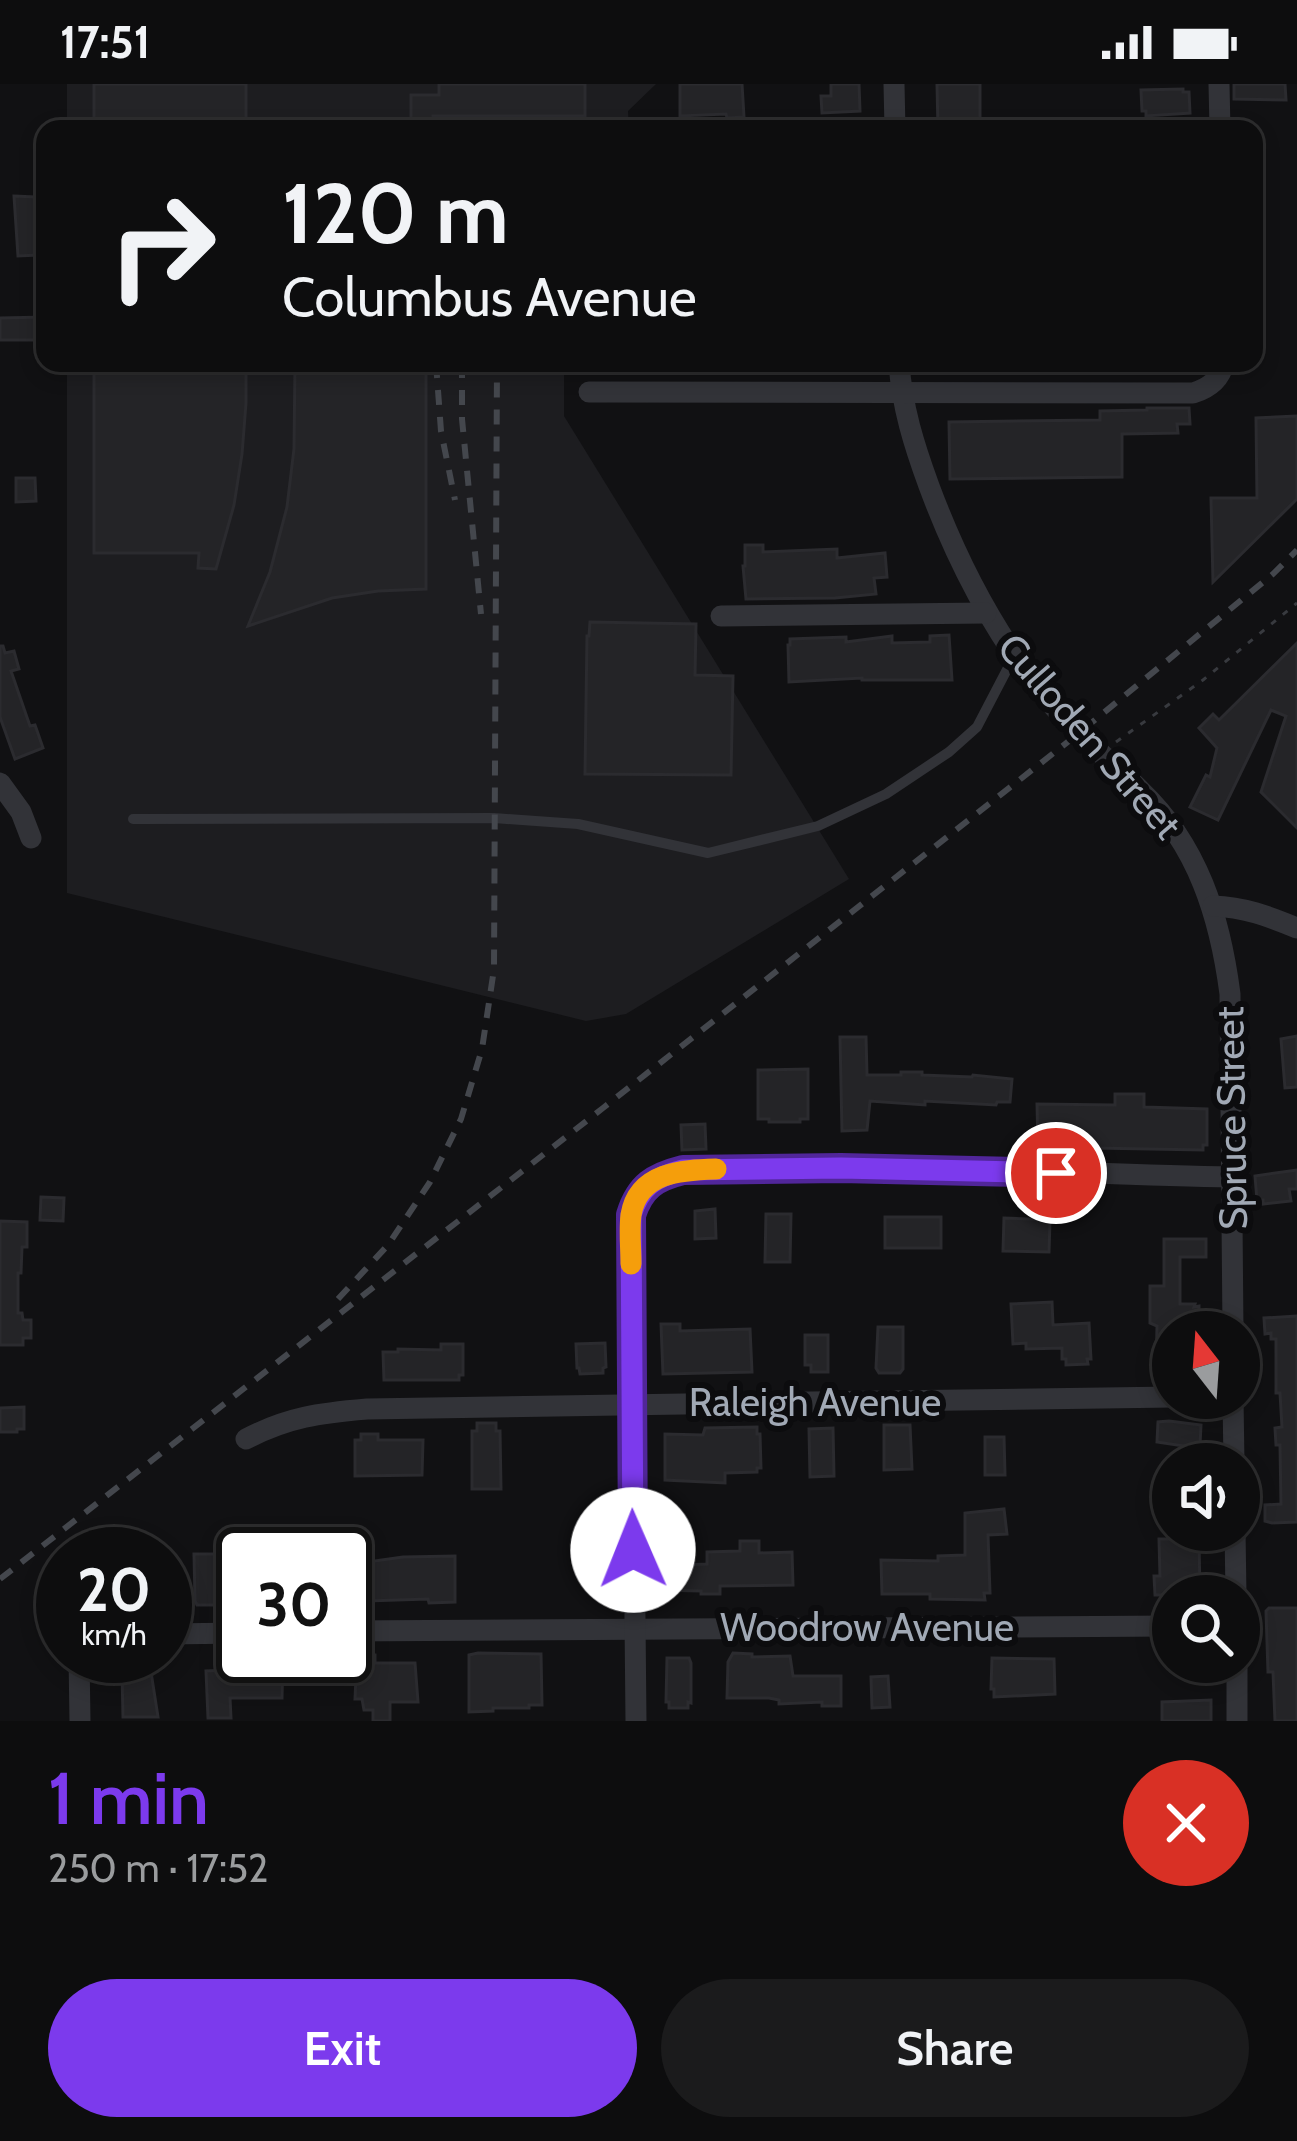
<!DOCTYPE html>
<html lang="en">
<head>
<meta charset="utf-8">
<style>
  :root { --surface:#0d0d0e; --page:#1b1b1c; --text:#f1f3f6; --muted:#9a9c9e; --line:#2d2d2e; --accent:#7c3aed }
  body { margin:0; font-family:Cabin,sans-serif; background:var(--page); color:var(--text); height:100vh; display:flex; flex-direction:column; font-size:45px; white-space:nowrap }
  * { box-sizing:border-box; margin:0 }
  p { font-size:39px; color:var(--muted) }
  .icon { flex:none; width:66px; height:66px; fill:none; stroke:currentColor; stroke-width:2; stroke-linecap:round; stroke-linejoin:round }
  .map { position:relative; height:1637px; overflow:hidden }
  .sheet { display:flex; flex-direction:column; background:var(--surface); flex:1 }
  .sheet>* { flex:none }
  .hud { position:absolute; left:36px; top:36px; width:1227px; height:252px; border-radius:24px; box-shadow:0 6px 18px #0003,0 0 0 3px var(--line); background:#0d0d0e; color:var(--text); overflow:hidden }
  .needle { width:78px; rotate:343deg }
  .tools { position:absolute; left:1152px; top:1227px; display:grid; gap:24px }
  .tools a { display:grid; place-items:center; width:108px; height:108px; border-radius:50%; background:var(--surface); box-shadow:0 6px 18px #0003,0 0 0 3px var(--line); font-size:60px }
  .speed { position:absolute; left:36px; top:1443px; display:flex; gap:24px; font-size:60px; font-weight:700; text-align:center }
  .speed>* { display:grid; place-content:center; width:156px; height:156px; border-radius:50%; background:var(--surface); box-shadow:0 6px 18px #0003,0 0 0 3px var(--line); line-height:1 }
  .speed small { font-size:30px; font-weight:400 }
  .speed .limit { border:6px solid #111; border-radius:18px; background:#fff; color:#111 }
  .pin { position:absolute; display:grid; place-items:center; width:102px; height:102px; color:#fff; margin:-51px; border:6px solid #fff; border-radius:50%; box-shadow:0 3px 12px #0007 }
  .me { position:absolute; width:132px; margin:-66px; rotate:359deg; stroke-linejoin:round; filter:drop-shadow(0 0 9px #0008) }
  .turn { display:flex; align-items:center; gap:42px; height:252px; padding:0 48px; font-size:54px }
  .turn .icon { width:156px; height:156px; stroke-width:2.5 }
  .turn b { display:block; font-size:84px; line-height:102px }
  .round { display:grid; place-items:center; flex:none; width:126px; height:126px; border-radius:63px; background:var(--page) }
  .head { display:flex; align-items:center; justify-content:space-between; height:204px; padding:0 48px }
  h1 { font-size:72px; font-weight:600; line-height:90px; color:var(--accent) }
  .button { display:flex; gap:24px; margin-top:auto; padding:24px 48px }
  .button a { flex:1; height:138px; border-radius:72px; background:var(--accent); color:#fff; font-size:48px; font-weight:600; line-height:138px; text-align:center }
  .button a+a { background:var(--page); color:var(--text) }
  .status { display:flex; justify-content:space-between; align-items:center; height:84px; padding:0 60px; background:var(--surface); direction:ltr }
  .status svg { height:33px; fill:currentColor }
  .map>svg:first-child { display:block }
  .built { fill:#1d1d20 }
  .building { fill:#242427; stroke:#2b2b2f; stroke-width:3 }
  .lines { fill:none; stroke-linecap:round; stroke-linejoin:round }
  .path { stroke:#383a3f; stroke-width:3; stroke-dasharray:6 9; stroke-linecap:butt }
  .service { stroke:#323338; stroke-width:10 }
  .minor { stroke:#323338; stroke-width:21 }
  .rail { stroke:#44474d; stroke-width:6; stroke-dasharray:15 12; stroke-linecap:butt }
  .route-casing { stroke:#51269a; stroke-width:30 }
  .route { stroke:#7c3aed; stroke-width:21 }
  .slow { stroke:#f59e0b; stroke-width:21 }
  .labels { text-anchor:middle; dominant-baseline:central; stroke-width:12; stroke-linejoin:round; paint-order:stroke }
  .street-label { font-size:39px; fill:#a1a9b5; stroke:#0c0c0e }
</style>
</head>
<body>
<div class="status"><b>17:51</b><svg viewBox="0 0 49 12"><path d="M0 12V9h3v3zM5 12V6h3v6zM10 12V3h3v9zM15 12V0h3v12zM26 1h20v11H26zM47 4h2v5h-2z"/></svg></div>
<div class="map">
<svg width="1297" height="1637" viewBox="0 0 1297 1637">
  <rect width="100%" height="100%" fill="#111113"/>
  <g class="built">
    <polygon points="67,0 656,0 628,27 629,45 67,45"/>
    <polygon points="67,279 564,279 564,332 849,795 626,930 586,937 67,809"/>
  </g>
  <g class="building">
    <rect x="94" y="0" width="152" height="45"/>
    <polygon points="439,0 585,0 585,32 433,32 433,45 411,45 411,11 439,11"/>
    <polygon points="680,0 742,0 744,33 727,34 726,30 680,32"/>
    <polygon points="831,0 859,0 860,27 822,29 821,12 831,12"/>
    <polygon points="937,0 980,0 980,45 938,45"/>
    <polygon points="1234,0 1285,0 1286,16 1234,15"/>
    <polygon points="1183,5 1183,8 1189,8 1190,29 1146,32 1146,27 1142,27 1141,6"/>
    <polygon points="14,112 35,113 38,171 18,172"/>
    <polygon points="45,233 45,256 0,256 0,234"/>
    <polygon points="94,279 246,279 246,319 242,370 234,421 216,485 198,484 199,469 94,469"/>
    <polygon points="295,279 426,279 426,505 378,507 332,514 248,542 270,488 287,423 294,365"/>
    <polygon points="1147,324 1189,324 1190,340 1177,340 1178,349 1122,350 1122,393 950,395 949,338 1100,336 1100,327 1147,326"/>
    <polygon points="1297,332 1297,415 1213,498 1211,414 1257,414 1256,334"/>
    <polygon points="16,394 35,394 36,417 16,418"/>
    <polygon points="745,461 763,461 763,468 837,465 837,474 885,469 887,493 874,494 876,510 835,514 746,515 743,482 745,482"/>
    <polygon points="590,538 696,540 695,591 733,592 731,691 585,690 587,552 589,552"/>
    <polygon points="949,551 952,596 862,596 862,594 789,598 788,561 790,561 790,555 846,553 846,558 892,552 892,559 930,558 930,552"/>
    <polygon points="1297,559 1297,744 1261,708 1286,632 1271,626 1218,736 1190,723 1206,691 1210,693 1217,664 1199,644 1213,630 1219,636"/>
    <polygon points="0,562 3,562 5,569 14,567 19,585 11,587 30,642 35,641 43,664 15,675 0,633"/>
    <polygon points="1297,952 1297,1003 1285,1004 1281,955"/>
    <polygon points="840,953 866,953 867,991 901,991 901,988 922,988 922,991 972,993 973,991 1012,995 1010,1018 997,1018 996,1021 925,1017 925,1021 870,1017 867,1046 842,1047"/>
    <polygon points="808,985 808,1035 800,1035 800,1038 769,1038 769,1035 758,1035 758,986"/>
    <polygon points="1115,1010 1144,1010 1144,1023 1207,1025 1207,1061 1203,1061 1203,1066 1095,1064 1095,1066 1041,1068 1041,1061 1038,1061 1037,1020 1115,1021"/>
    <polygon points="705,1040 706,1065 682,1066 681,1041"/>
    <polygon points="1297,1086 1297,1105 1289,1105 1291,1117 1263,1120 1263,1116 1257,1116 1255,1092"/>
    <polygon points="41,1113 64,1114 63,1137 40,1136"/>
    <polygon points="715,1125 716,1154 695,1155 695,1127"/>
    <polygon points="766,1130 791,1130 790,1178 765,1178"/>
    <rect x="885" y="1133" width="56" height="31"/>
    <polygon points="1004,1134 1050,1136 1049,1168 1003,1167"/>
    <polygon points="0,1137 27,1138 27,1163 22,1163 21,1189 18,1189 18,1229 22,1229 23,1236 31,1236 31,1254 23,1254 23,1261 0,1261"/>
    <polygon points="1164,1155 1206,1155 1206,1173 1180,1173 1180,1220 1195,1220 1194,1223 1199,1222 1199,1248 1173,1248 1173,1289 1156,1288 1157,1242 1150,1239 1150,1202 1164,1202"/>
    <polygon points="1052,1218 1053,1241 1089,1239 1091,1275 1087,1275 1088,1280 1066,1281 1066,1275 1062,1275 1062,1264 1026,1265 1026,1259 1013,1260 1011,1220"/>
    <polygon points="1297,1232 1297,1438 1272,1439 1265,1437 1265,1421 1281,1420 1280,1361 1276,1361 1275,1344 1282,1343 1280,1309 1276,1309 1276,1255 1271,1255 1271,1249 1265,1250 1264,1234"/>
    <polygon points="661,1240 680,1240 680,1247 750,1245 752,1288 663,1290"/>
    <polygon points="878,1243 903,1243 903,1285 900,1289 879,1289 876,1284"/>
    <polygon points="805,1251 828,1251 828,1288 811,1288 811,1281 805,1281"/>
    <polygon points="605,1259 606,1283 603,1284 603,1289 580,1290 579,1284 577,1284 576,1260"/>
    <polygon points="441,1260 463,1260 463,1291 459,1291 459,1296 384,1296 383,1268 398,1268 398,1265 441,1266"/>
    <polygon points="24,1323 24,1345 17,1345 17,1348 0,1348 0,1324"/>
    <polygon points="1169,1337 1201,1341 1199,1380 1185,1380 1184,1362 1157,1358 1158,1338"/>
    <polygon points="477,1339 496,1339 496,1347 500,1347 501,1405 472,1405 472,1347 477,1347"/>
    <polygon points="884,1341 910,1341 912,1385 884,1386"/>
    <polygon points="757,1343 757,1350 760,1350 761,1384 757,1384 757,1388 725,1389 725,1399 665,1396 665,1350 703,1351 705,1344"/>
    <polygon points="833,1344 834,1392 810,1393 809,1345"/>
    <polygon points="361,1350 378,1350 378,1356 423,1356 422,1391 355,1392 355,1356 361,1356"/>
    <polygon points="985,1353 1004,1353 1005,1391 985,1391"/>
    <polygon points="1004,1425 1007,1450 988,1451 990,1509 984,1509 985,1516 930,1515 930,1510 882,1510 881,1476 938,1477 938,1472 965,1471 965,1429"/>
    <polygon points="1159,1455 1199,1455 1200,1511 1155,1511 1154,1492 1160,1492"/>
    <polygon points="740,1457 759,1457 759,1469 792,1468 793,1501 720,1502 720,1510 701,1510 701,1507 656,1506 656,1482 707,1480 707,1468 740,1467"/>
    <polygon points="194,1470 218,1470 220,1516 218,1521 197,1521 195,1517"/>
    <polygon points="455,1472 455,1518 429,1519 428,1515 367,1517 366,1512 361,1512 360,1479 403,1473"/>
    <polygon points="1269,1524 1297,1524 1297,1637 1275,1637 1273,1588 1268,1588 1266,1527"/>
    <polygon points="478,1569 541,1570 542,1621 529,1621 529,1624 493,1624 493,1627 469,1628 469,1571"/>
    <polygon points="733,1569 752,1570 752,1573 790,1572 793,1592 841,1592 841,1622 822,1622 822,1618 779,1620 779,1616 769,1614 727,1614 728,1578"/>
    <polygon points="357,1571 375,1571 375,1579 415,1579 418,1618 390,1618 390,1637 373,1637 373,1626 364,1626 362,1615 355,1615"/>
    <polygon points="255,1572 283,1572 282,1614 230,1614 231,1634 208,1634 206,1587 255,1585"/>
    <polygon points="667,1574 689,1574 691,1579 691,1619 688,1618 688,1624 669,1624 669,1618 666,1618"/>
    <polygon points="992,1574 1054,1575 1055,1610 994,1613 994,1605 991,1605"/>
    <polygon points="122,1588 151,1588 158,1633 123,1633"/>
    <polygon points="888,1592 890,1623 872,1624 871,1593"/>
    <polygon points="1211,1616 1211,1637 1162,1637 1162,1618"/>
  </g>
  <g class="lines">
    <polyline class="path" points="1116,658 1203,596 1297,519"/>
    <polyline class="service" points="133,735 494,734 578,740 708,769 818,742 886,710 949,668 977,643 1013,574"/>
    <g class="minor">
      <polyline points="894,0 895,45"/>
      <polyline points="1219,0 1220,45"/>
      <path d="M899,279C902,323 914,361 929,402C958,480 995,552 1049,617C1076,650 1110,676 1140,706C1198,761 1220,833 1230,910L1233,1248"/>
      <path d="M589,308L1193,309C1209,304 1220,296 1224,279"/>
      <polyline points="721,532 986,529"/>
      <polyline points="0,699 21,728 31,754"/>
      <path d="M1213,822C1244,823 1268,832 1297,844"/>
      <polyline points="1233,1314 1234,1380"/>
      <path d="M246,1355C288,1333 320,1329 367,1325C636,1319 904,1318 1173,1313"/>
      <polyline points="1235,1446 1236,1512"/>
      <polyline points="345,1547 1173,1542"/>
      <polyline points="165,1550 243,1549"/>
      <polyline points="79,1572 80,1637"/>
      <polyline points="1237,1578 1237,1637"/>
      <path d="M636,1637L631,1131C637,1113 646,1097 665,1091C694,1080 750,1085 783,1084C932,1081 1083,1090 1232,1093"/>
    </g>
    <g class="rail">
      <polyline points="436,279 441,347 455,416"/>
      <polyline points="462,279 462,335 481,530"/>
      <polyline points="338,1215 388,1161 430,1098 461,1035 482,965 494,885 497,279"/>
      <polyline points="0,1495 603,1024 1079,649 1273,490 1297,466"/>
    </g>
  </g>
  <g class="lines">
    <defs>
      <path id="route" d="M633,1466L631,1131C640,1102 655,1093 683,1086L841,1084L1056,1089"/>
    </defs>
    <use href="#route" class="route-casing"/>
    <use href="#route" class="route"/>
    <path class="slow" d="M631,1180C631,1164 629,1147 631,1131C638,1088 682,1086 716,1085"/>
  </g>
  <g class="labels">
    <g class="street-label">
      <text transform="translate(1090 652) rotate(49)">Culloden Street</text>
      <text transform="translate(1231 1034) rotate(-91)">Spruce Street</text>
      <text x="815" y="1318">Raleigh Avenue</text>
      <text x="867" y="1543">Woodrow Avenue</text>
    </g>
  </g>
</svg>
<div class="tools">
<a><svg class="needle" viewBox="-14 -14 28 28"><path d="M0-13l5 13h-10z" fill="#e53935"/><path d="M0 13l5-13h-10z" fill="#9a9c9e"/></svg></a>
<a><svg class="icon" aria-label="sound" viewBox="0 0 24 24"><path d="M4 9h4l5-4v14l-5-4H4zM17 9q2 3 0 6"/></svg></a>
<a><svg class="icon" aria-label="search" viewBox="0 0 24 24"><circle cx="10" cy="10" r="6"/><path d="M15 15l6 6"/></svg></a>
</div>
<div class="speed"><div>20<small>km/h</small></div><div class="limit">30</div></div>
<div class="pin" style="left:1056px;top:1089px;background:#d93025"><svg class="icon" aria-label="arrive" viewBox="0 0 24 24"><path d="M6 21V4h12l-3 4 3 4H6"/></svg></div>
<svg class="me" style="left:633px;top:1466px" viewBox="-20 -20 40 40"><circle r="19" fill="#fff"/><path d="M0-13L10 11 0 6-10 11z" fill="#7c3aed"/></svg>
<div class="hud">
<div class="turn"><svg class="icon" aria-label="right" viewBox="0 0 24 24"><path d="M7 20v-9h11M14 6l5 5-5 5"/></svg><div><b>120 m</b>Columbus Avenue</div></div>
</div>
</div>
<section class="sheet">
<div class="head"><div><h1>1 min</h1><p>250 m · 17:52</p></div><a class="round" style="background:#d93025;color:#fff"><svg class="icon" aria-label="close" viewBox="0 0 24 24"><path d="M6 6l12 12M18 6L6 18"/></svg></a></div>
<div class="button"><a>Exit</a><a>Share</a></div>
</section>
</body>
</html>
